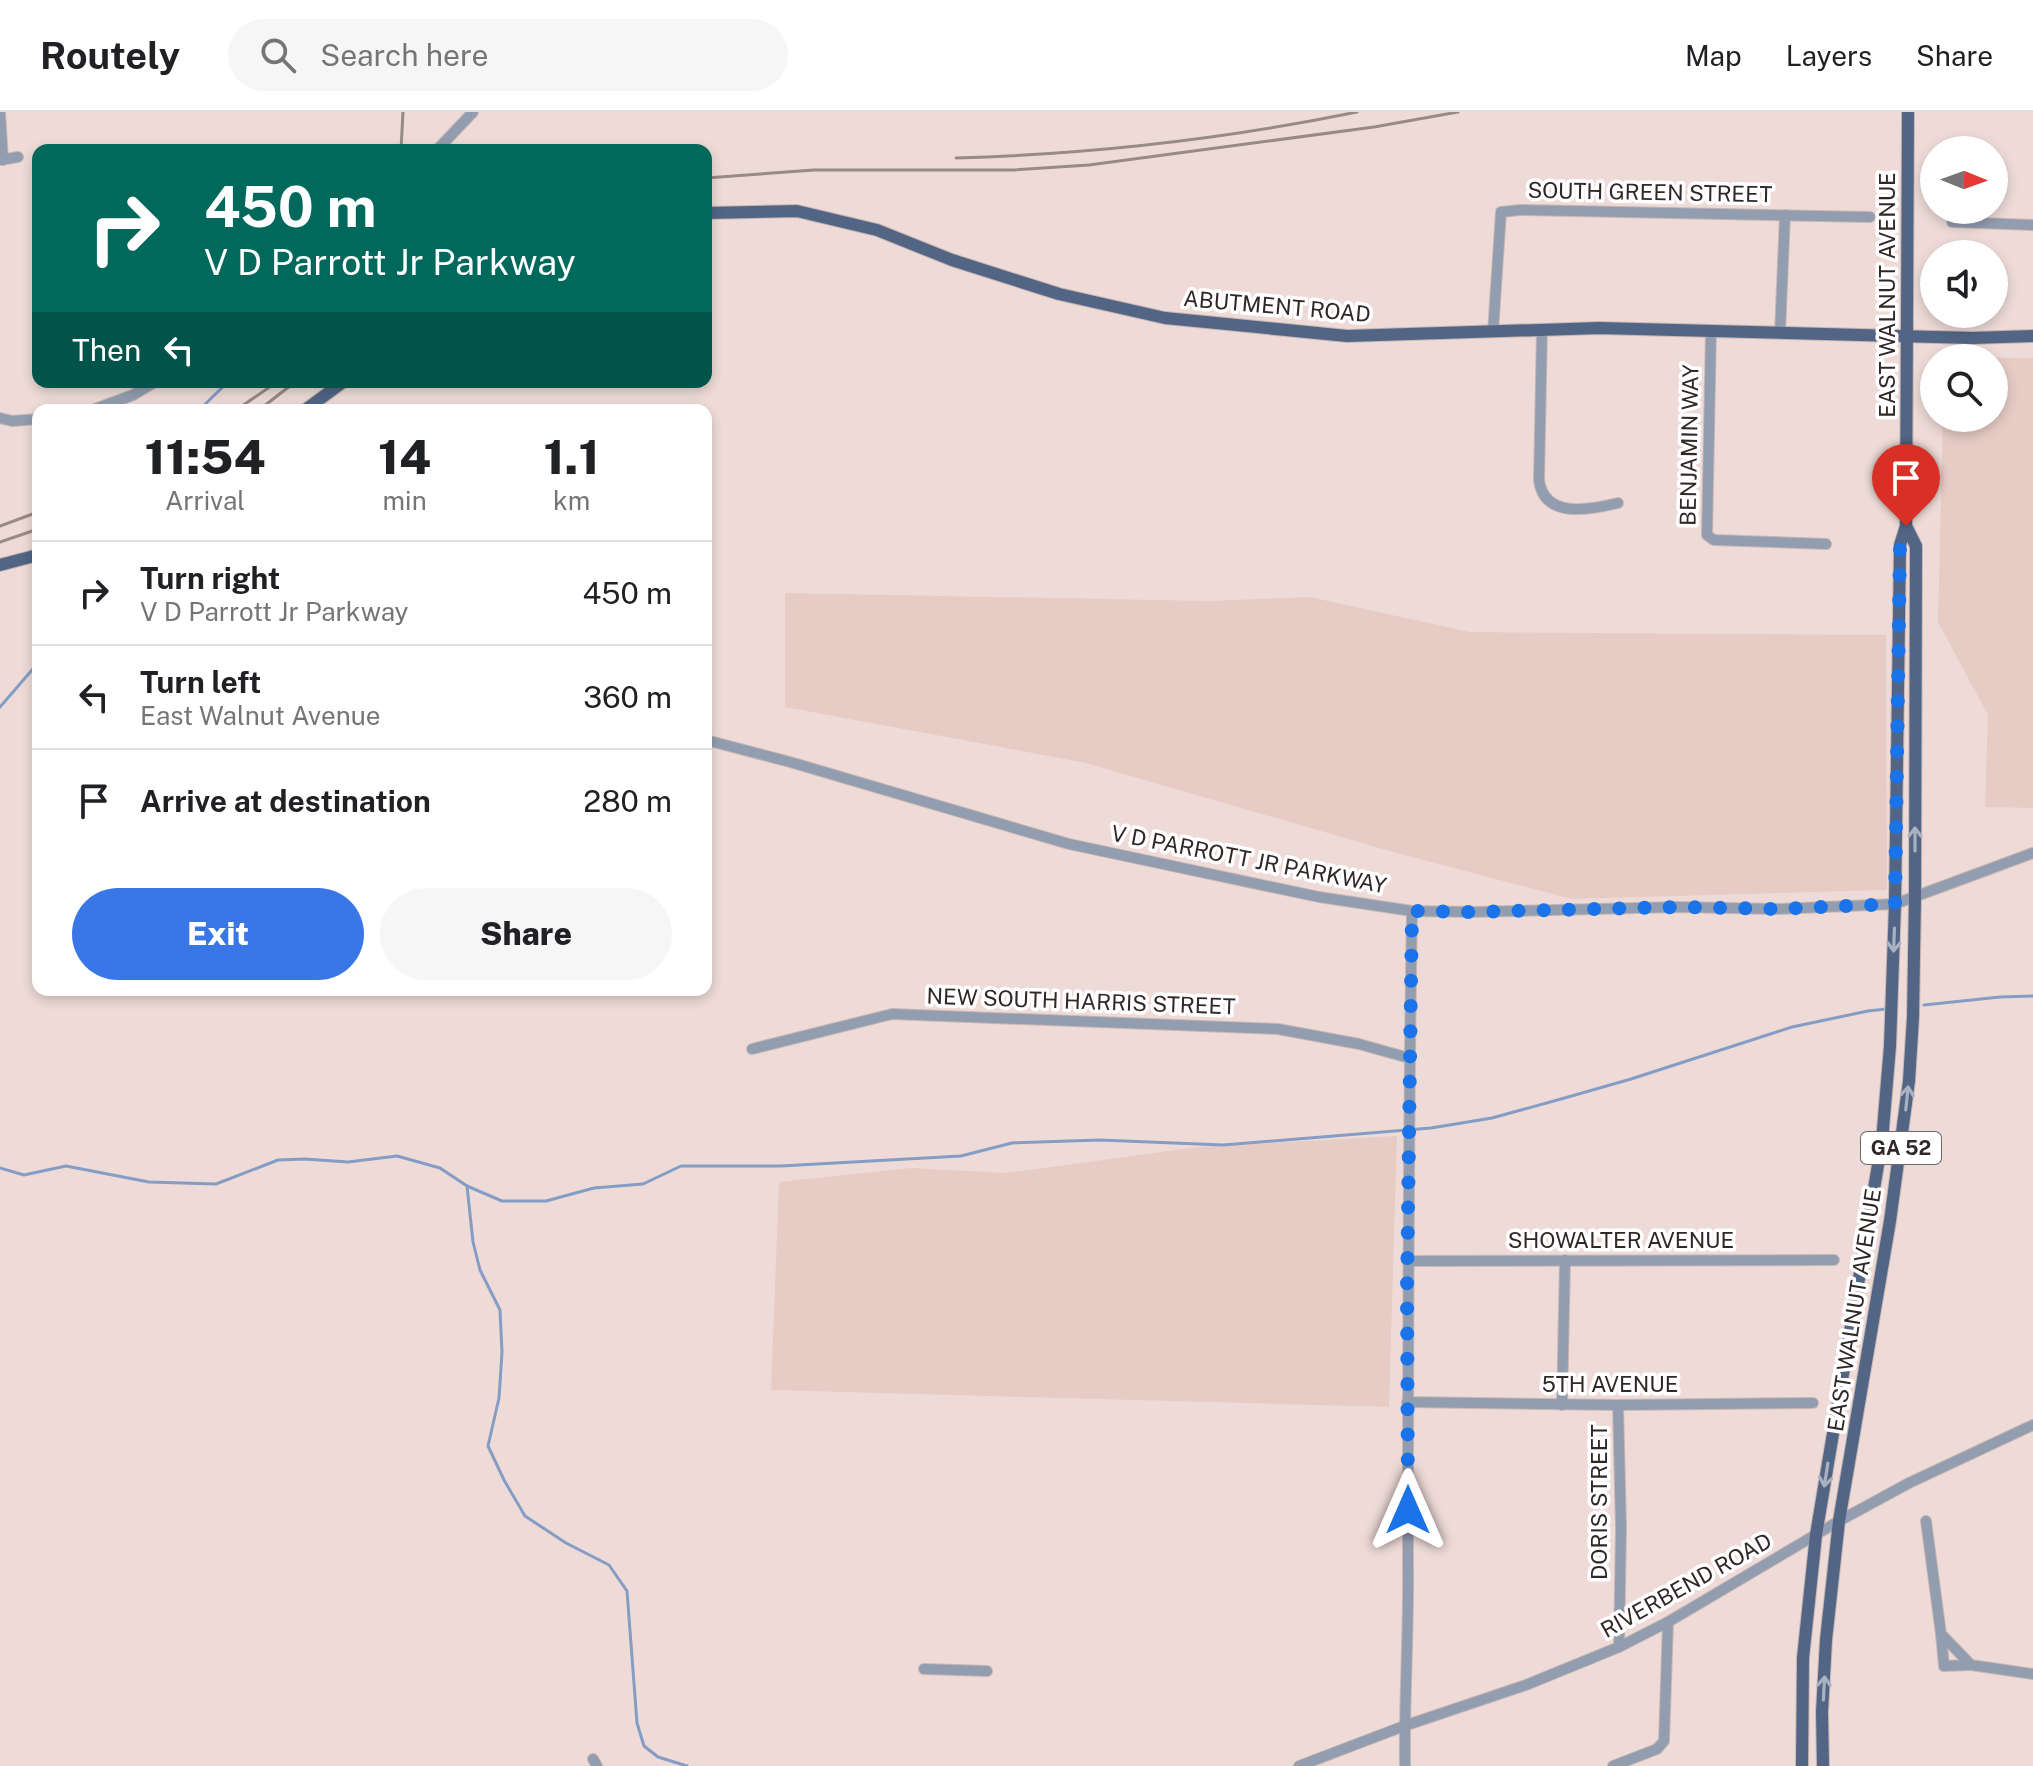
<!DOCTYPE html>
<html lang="en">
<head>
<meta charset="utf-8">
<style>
  :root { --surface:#fff; --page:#f6f6f6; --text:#202124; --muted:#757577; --line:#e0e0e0; --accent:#3a77e6 }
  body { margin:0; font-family:"Public Sans",sans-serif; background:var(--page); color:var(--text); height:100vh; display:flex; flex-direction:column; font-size:30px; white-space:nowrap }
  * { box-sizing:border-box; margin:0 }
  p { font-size:26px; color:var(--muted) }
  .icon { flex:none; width:44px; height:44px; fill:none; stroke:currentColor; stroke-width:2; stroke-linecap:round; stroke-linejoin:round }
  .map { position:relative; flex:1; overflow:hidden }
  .side { position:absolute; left:32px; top:292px; width:680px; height:592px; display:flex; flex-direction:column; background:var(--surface); border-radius:16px; box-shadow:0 4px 12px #0003 }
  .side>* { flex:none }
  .hud { position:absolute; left:32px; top:32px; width:680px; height:244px; border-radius:16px; box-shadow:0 4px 12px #0003; background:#00695c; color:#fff; overflow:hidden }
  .needle { width:52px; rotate:91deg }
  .controls { position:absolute; left:1920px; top:24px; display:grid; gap:16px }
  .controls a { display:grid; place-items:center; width:88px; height:88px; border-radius:50%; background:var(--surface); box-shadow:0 4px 12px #0003; font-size:40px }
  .pin { position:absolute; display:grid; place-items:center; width:68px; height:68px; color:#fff; margin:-82px -34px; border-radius:50% 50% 50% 0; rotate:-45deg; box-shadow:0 0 8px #0007 }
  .pin .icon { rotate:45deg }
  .me { position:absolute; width:88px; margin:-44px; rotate:0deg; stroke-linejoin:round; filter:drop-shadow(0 0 6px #0008) }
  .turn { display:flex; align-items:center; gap:28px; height:168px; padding:0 40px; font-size:36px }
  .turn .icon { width:104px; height:104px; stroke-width:2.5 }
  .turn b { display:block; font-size:56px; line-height:68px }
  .then { display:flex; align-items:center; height:76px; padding:0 40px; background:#0003; gap:16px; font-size:30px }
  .eta { display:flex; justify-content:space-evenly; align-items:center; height:136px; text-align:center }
  .eta b { font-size:48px; font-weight:800; line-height:56px }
  .action { display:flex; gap:16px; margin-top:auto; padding:16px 40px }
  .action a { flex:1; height:92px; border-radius:48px; background:var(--accent); color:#fff; font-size:32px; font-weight:800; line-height:92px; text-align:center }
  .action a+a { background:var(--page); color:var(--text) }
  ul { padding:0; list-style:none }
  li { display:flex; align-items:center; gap:24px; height:104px; padding:0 40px; border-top:2px solid var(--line) }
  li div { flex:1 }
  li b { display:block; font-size:30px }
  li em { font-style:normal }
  header { display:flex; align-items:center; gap:48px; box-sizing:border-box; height:112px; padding:0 40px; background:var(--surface); border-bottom:2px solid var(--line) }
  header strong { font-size:38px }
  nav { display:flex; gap:44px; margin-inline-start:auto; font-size:28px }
  .search { width:560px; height:72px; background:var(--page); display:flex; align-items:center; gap:20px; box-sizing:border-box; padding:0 28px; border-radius:44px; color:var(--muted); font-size:30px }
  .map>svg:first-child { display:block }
  .built { fill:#e7ccc6 }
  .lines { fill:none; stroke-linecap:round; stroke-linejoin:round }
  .stream { stroke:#859cc5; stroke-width:3 }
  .minor-casing { stroke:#c8b7b4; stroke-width:12 }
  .major-casing { stroke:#c8b7b4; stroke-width:14 }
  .minor { stroke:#929daf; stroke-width:10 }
  .major { stroke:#526585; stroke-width:12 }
  .rail { stroke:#988a87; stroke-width:3 }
  .oneway { stroke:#a8b2c2 }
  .route { stroke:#1a73e8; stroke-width:14; stroke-dasharray:0 25.2 }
  .labels { text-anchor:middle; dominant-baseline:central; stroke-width:7; stroke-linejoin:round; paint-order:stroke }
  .shield { fill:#fff; stroke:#6e6868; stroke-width:2 }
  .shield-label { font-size:20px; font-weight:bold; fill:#302827 }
  .street-label { font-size:22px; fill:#302827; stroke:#fff }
</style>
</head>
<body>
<header>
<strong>Routely</strong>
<div class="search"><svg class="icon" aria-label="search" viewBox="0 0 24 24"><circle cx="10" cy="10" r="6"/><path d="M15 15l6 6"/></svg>Search here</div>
<nav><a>Map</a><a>Layers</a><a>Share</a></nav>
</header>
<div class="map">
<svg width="2033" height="1654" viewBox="0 0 2033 1654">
  <rect width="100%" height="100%" fill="#eedbd7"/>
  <g class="built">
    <polygon points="1945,245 2033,246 2033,696 1985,695 1988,603 1938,510 1943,306 1994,306 1994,246"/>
    <polygon points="785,481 1209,489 1310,485 1470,520 1886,523 1887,778 1572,787 1393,740 1086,651 785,595"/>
    <polygon points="1397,1024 1389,1295 771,1278 779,1070 911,1056 1006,1061 1198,1035"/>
  </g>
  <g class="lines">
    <g class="stream">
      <polyline points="199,298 228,270"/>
      <polyline points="0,595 38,551"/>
      <polyline points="1924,893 2000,885 2033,884"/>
      <polyline points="0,1056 24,1063 66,1054 149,1070 216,1072 278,1048 305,1047 348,1050 397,1044 440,1056 467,1074 502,1089 546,1089 594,1076 643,1072 681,1054 781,1054 961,1044 1012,1031 1100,1028 1223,1033 1431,1016 1492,1006 1561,987 1631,967 1792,915 1868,899 1886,897"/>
      <polyline points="467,1074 473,1130 480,1158 500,1198 502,1240 499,1286 488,1334 504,1368 525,1404 566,1431 609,1453 627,1479 637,1611 644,1634 658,1645 687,1654"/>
    </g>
    <defs>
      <g id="minor">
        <polyline points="0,0 3,48"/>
        <polyline points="437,38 473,0"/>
        <polyline points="0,48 18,45"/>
        <polyline points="1952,110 2033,113"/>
        <path d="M1542,217L1539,368C1544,407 1589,398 1618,391"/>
        <polyline points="1711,218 1707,423 1714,428 1826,432"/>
        <polyline points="1493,220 1501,100 1520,98 1870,105"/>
        <polyline points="1780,221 1785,103"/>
        <polyline points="92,298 133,283 155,270"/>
        <polyline points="0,306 12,309 38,307"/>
        <polyline points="706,628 790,650 1069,732 1319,785 1412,799 1472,800 1678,795 1776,797 1895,792 2033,741"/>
        <polyline points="752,937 892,902 1278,917 1359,932 1409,946"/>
        <polyline points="1407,1149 1834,1148"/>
        <polyline points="1407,1290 1618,1293 1813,1291"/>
        <polyline points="1562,1293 1565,1148"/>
        <polyline points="1618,1293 1621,1416 1619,1535"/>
        <polyline points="1926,1409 1941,1522 1971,1553 2033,1562"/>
        <polyline points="1941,1522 1944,1554"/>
        <polyline points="1944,1554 1971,1553"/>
        <polyline points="924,1557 987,1559"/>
        <polyline points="593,1647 597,1654"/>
        <polyline points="1299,1654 1404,1614 1526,1573 1619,1535 1668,1510 1839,1409 1909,1371 2033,1313"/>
        <path d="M1405,1654C1404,1587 1409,1521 1408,1454C1408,1235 1408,1017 1412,799"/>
        <polyline points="1613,1654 1657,1637 1664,1629 1668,1510"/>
      </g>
      <g id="major">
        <polyline points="706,101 797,99 877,118 952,148 1059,182 1165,206 1347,224 1599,216 1972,226 2033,224"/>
        <polyline points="305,298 343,270"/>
        <polyline points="0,453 38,443"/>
        <polyline points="1802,1654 1803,1546 1816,1423 1882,1029 1890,934 1895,792 1900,433 1906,414 1908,0"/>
        <polyline points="1823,1654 1822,1600 1826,1528 1839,1409 1890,1109 1909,969 1913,905 1915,785 1916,434 1906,414"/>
      </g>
    </defs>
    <use href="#minor" class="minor-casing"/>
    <use href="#major" class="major-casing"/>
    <use href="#minor" class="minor"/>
    <use href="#major" class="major"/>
    <g class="rail">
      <polyline points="401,38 403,0"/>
      <path d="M956,46C1091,42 1225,27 1357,0"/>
      <polyline points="706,66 814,58 1013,58 1089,53 1374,15 1458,0"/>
      <polyline points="236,298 277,270"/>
      <polyline points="259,298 295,270"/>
      <polyline points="0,414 38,400"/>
      <polyline points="0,430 38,417"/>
    </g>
  </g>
  <defs><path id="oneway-shaft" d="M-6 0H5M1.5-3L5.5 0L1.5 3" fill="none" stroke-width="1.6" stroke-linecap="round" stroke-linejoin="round" transform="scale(2)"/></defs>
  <g class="oneway">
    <use href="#oneway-shaft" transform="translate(1915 727) rotate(-90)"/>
    <use href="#oneway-shaft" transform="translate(1894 828) rotate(92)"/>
    <use href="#oneway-shaft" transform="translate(1907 986) rotate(-84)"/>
    <use href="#oneway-shaft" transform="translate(1826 1363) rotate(99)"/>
    <use href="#oneway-shaft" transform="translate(1824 1576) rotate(-87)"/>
  </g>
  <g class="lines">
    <polyline class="route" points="1408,1398 1407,1178 1412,799 1472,800 1678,795 1776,797 1895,792 1900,433 1906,414"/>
  </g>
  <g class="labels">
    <rect class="shield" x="1861" y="1020" width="80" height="32" rx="6"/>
    <g class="shield-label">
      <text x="1901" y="1036">GA 52</text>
    </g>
    <g class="street-label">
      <text transform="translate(1650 80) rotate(1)">SOUTH GREEN STREET</text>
      <text transform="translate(1887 183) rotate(-90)">EAST WALNUT AVENUE</text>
      <text transform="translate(1277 194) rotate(5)">ABUTMENT ROAD</text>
      <text transform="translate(1689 333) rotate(-89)">BENJAMIN WAY</text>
      <text transform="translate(1249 747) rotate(11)">V D PARROTT JR PARKWAY</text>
      <text transform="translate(1081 889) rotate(2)">NEW SOUTH HARRIS STREET</text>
      <text x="1621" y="1128">SHOWALTER AVENUE</text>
      <text transform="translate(1854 1198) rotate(-81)">EAST WALNUT AVENUE</text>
      <text x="1610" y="1272">5TH AVENUE</text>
      <text transform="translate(1599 1390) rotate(-90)">DORIS STREET</text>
      <text transform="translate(1686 1473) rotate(-29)">RIVERBEND ROAD</text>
    </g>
  </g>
</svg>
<div class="controls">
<a><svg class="needle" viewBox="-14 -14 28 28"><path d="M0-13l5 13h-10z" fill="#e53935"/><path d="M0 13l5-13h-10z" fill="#757577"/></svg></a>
<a><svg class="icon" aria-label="sound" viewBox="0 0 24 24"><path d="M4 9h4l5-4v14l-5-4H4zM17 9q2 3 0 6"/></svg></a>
<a><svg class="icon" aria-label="search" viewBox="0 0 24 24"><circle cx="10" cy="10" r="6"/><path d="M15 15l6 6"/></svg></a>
</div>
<div class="pin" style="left:1906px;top:414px;background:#d93025"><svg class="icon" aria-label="arrive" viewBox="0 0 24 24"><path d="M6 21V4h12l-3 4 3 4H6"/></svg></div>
<svg class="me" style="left:1408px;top:1398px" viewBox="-20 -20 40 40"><path d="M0-17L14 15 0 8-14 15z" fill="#1a73e8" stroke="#fff" stroke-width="4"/></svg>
<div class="hud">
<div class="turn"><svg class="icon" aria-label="right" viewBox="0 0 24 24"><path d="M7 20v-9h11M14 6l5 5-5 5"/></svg><div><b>450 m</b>V D Parrott Jr Parkway</div></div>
<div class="then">Then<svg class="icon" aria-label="left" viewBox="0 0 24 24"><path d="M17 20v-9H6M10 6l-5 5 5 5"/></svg></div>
</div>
<section class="side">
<div class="eta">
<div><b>11:54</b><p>Arrival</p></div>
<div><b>14</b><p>min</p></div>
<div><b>1.1</b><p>km</p></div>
</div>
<ul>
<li><svg class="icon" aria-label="right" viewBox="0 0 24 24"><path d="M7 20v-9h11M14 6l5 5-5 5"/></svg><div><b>Turn right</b><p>V D Parrott Jr Parkway</p></div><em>450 m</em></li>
<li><svg class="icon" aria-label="left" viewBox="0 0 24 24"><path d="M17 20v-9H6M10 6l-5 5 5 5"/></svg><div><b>Turn left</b><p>East Walnut Avenue</p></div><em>360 m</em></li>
<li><svg class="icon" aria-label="arrive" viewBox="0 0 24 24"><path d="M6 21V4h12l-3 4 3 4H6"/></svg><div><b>Arrive at destination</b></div><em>280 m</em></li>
</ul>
<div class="action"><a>Exit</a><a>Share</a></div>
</section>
</div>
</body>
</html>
